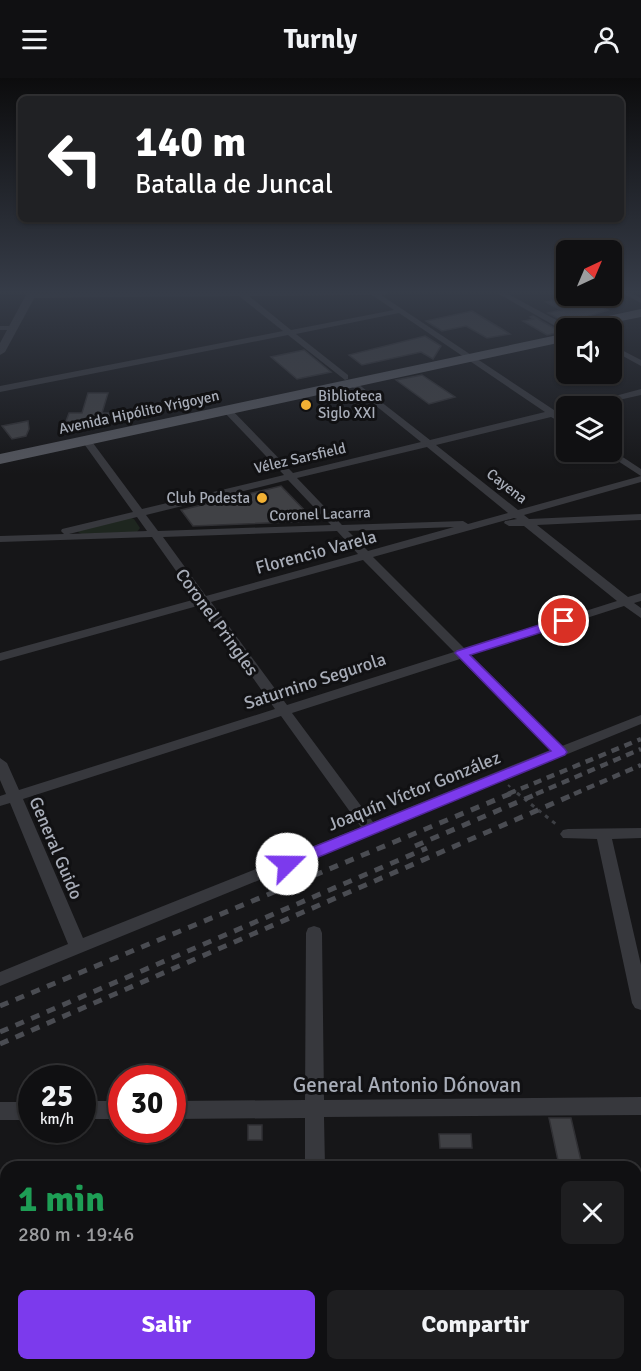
<!DOCTYPE html>
<html lang="es">
<head>
<meta charset="utf-8">
<style>
  :root { --surface:#101012; --page:#1e1e20; --text:#f1f3f6; --muted:#9c9d9f; --line:#303032; --accent:#7c3aed }
  body { margin:0; font-family:Signika,sans-serif; background:var(--page); color:var(--text); height:100vh; display:flex; flex-direction:column; font-size:22px; white-space:nowrap }
  * { box-sizing:border-box; margin:0 }
  p { font-size:20px; color:var(--muted) }
  .icon { flex:none; width:33px; height:33px; fill:none; stroke:currentColor; stroke-width:2; stroke-linecap:round; stroke-linejoin:round }
  .map { position:relative; flex:1; overflow:hidden }
  .side { position:absolute; left:0px; top:1083px; width:642px; height:210px; display:flex; flex-direction:column; background:var(--surface); border-radius:18px 18px 0 0; box-shadow:0 2px 4px #0004,0 0 0 2px var(--line) }
  .side>* { flex:none }
  .guide { position:absolute; left:18px; top:18px; width:606px; height:126px; border-radius:9px; box-shadow:0 2px 4px #0004,0 0 0 2px var(--line); background:#202124; color:#fff; overflow:hidden }
  .needle { width:39px; rotate:44deg }
  .buttons { position:absolute; left:556px; top:162px; display:grid; gap:12px }
  .buttons a { display:grid; place-items:center; width:66px; height:66px; border-radius:9px; background:var(--surface); box-shadow:0 2px 4px #0004,0 0 0 2px var(--line); font-size:30px }
  .speed { position:absolute; left:18px; top:987px; display:flex; gap:12px; font-size:30px; font-weight:700; text-align:center }
  .speed>* { display:grid; place-content:center; width:78px; height:78px; border-radius:50%; background:var(--surface); box-shadow:0 2px 4px #0004,0 0 0 2px var(--line); line-height:1 }
  .speed small { font-size:15px; font-weight:400 }
  .speed .limit { border:9px solid #d22; background:#fff; color:#111 }
  .pin { position:absolute; display:grid; place-items:center; width:51px; height:51px; color:#fff; margin:-26px; border:3px solid #fff; border-radius:50%; box-shadow:0 2px 6px #0007 }
  .me { position:absolute; width:66px; margin:-33px; rotate:68deg; stroke-linejoin:round; filter:drop-shadow(0 0 4px #0008) }
  .turn { display:flex; align-items:center; gap:21px; height:126px; padding:0 18px; font-size:27px }
  .turn .icon { width:78px; height:78px; stroke-width:2.5 }
  .turn b { display:block; font-size:42px; line-height:51px }
  .round { display:grid; place-items:center; flex:none; width:63px; height:63px; border-radius:9px; background:var(--page) }
  .summary { display:flex; align-items:center; justify-content:space-between; height:102px; padding:0 18px }
  h1 { font-size:36px; font-weight:800; line-height:45px; color:#1e9e55 }
  .button { display:flex; gap:12px; margin-top:auto; padding:12px 18px }
  .button a { flex:1; height:69px; border-radius:9px; background:var(--accent); color:#fff; font-size:24px; font-weight:800; line-height:69px; text-align:center }
  .button a+a { background:var(--page); color:var(--text) }
  header { display:flex; justify-content:space-between; align-items:center; height:78px; padding:0 18px; background:var(--surface); font-size:27px; font-weight:800 }
  .map>svg:first-child { display:block }
  .green { fill:#1e261f }
  .building { fill:#404145; stroke:#303034; stroke-width:1.5 }
  .lines { fill:none; stroke-linecap:round; stroke-linejoin:round }
  .path-far1 { stroke:#3d3f44; stroke-width:2; stroke-dasharray:3 4.5; stroke-linecap:butt }
  .path { stroke:#3d3f44; stroke-width:3; stroke-dasharray:4 5; stroke-linecap:butt }
  .service-far1 { stroke:#37383d; stroke-width:4.5 }
  .service { stroke:#37383d; stroke-width:10 }
  .minor { fill:#37383d; fill-rule:evenodd }
  .tertiary { fill:#37383d; fill-rule:evenodd }
  .primary { fill:#53555c; fill-rule:evenodd }
  .rail-far1 { stroke:#4a4c52; stroke-width:4.5; stroke-dasharray:8 6; stroke-linecap:butt }
  .rail { stroke:#4a4c52; stroke-width:5; stroke-dasharray:9 8; stroke-linecap:butt }
  .route { fill:#7c3aed; stroke:#51269a; stroke-width:1.5 }
  .poi-dot { fill:#f2b134; stroke:#111113; stroke-width:2 }
  .labels { text-anchor:middle; dominant-baseline:central; stroke-width:6; stroke-linejoin:round; paint-order:stroke }
  .far-poi-label { font-size:15px; fill:#a8adb8; stroke:#111113; text-anchor:start }
  .far-street-label { font-size:15px; fill:#a8adb8; stroke:#111113 }
  .street-label { font-size:18px; fill:#a8adb8; stroke:#111113 }
  .near-street-label { font-size:21px; fill:#a8adb8; stroke:#111113 }
</style>
</head>
<body>
<header><svg class="icon" aria-label="menu" viewBox="0 0 24 24"><path d="M4 6h16M4 12h16M4 18h16"/></svg>Turnly<svg class="icon" aria-label="person" viewBox="0 0 24 24"><circle cx="12" cy="8" r="4"/><path d="M4 21q1-7 8-7t8 7"/></svg></header>
<div class="map">
<svg width="641" height="1293" viewBox="0 0 641 1293">
  <rect width="100%" height="100%" fill="#161618"/>
  <polygon class="green" points="129,439 134,441 140,450 137,454 82,456 78,454 80,451"/>
  <g class="building">
    <polygon points="565,220 578,227 592,224 608,232 567,245 548,235 561,232 546,224"/>
    <polygon points="472,233 510,256 487,260 466,248 442,253 426,243"/>
    <polygon points="533,238 561,254 547,257 523,243 534,241 530,239"/>
    <polygon points="425,258 441,268 433,281 421,274 362,287 349,277"/>
    <polygon points="304,272 331,294 297,301 271,279"/>
    <polygon points="422,297 455,319 429,326 396,302"/>
    <polygon points="88,315 108,315 102,335 110,335 111,339 64,349 69,335 82,335"/>
    <polygon points="28,343 29,351 26,358 12,361 2,348"/>
    <polygon points="281,408 315,443 193,448 181,432"/>
    <polygon points="549,1040 571,1040 582,1087 559,1087"/>
    <rect x="248" y="1047" width="14" height="15"/>
    <polygon points="439,1056 471,1056 472,1070 440,1070"/>
  </g>
  <g class="lines">
    <polyline class="path-far1" points="508,707 519,716"/>
    <polyline class="path" points="517,715 557,747"/>
    <polyline class="service-far1" points="374,215 385,215"/>
    <polyline class="service" points="0,1154 6,1154"/>
    <g class="minor">
      <path d="M160,215H378L554,332L567,329V335L560,336L567,341V348L551,339L436,367L518,432L641,398V404L524,437L529,441L641,436V442L537,447L628,519L641,515V523L634,525L641,530V540L624,528L471,577L562,668L641,637V646L0,908V894L68,866L10,725L0,728V718L6,716L0,702V680L7,685L19,712L275,631L201,527L0,583V575L196,521L152,459L0,464V458L64,456L61,453L62,451L133,434L82,363L84,361H90L142,431L284,397L224,334V330H230L293,395L421,364L350,307L349,305L353,302L430,362L545,334L399,235L296,256L348,297V301L345,302L288,257L0,314V308L283,253L239,218L30,220L26,218L30,216ZM372,217L394,232L291,252L249,218ZM427,369L508,435L468,446L463,443L342,447L297,400ZM288,402L331,447L158,453L146,437ZM137,439L147,453L69,456ZM514,440L517,441L505,443L504,445L509,448H524L617,523L465,571L373,479ZM454,449L368,473L348,453ZM337,453L358,476L206,518L163,459ZM363,482L454,574L287,627L211,524ZM460,581L550,672L373,744L292,635ZM281,638L361,749L83,860L23,721Z"/>
      <polygon points="497,215 506,215 571,250 564,253"/>
      <polygon points="622,215 631,215 641,220 641,225"/>
      <polygon points="0,248 13,248 17,250 13,252 0,252"/>
      <polygon points="612,267 641,282 641,288 612,272"/>
      <polygon points="641,311 641,317 592,328 578,328"/>
      <polygon points="612,372 641,391 641,398 604,374"/>
      <polygon points="641,750 641,760 612,761 641,887 641,932 635,930 632,925 597,761 563,760 560,756 563,752 568,751"/>
      <polygon points="314,848 320,850 322,855 324,1022 641,1019 641,1037 324,1039 325,1089 305,1089 305,1040 172,1041 172,1023 305,1022 306,855 308,850"/>
      <rect x="82" y="1023" width="40" height="18"/>
      <rect x="0" y="1024" width="32" height="18"/>
      <rect x="307" y="1287" width="22" height="6"/>
    </g>
    <polygon class="tertiary" points="27,215 37,215 5,274 0,277 0,265"/>
    <g class="primary">
      <polygon points="641,231 641,239 586,250 567,250 567,253 565,250 571,246"/>
      <polygon points="567,255 567,263 0,386 0,376"/>
    </g>
    <g class="rail-far1">
      <polyline points="508,716 641,661"/>
      <polyline points="536,716 641,671"/>
      <polyline points="574,716 641,687"/>
    </g>
    <g class="rail">
      <polyline points="415,768 539,715"/>
      <polyline points="0,928 512,715"/>
      <polyline points="0,954 427,770"/>
      <polyline points="0,966 577,715"/>
    </g>
  </g>
  <linearGradient id="sky" x2="0" y2="1"><stop stop-color="#0c0c0d"/><stop offset="0.54" stop-color="#363c48"/><stop offset="1" stop-color="#363c48" stop-opacity="0"/></linearGradient>
  <rect width="641" height="396" fill="url(#sky)"/>
  <polygon class="route" points="564,539 568,540 568,546 470,577 565,671 567,674 565,677 292,790 281,790 279,786 281,782 551,673 455,575 457,573"/>
  <g class="poi-dot">
    <circle cx="306" cy="327" r="6"/>
    <circle cx="262" cy="420" r="6"/>
  </g>
  <g class="labels">
    <g class="far-poi-label">
      <text x="318" y="318">Biblioteca<tspan x="318" dy="17">Siglo XXI</tspan></text>
      <text x="250" y="420" text-anchor="end">Club Podesta</text>
    </g>
    <g class="far-street-label">
      <text transform="translate(139 334) rotate(-12)">Avenida Hipólito Yrigoyen</text>
      <text transform="translate(300 380) rotate(-13)">Vélez Sarsfield</text>
      <text transform="translate(507 408) rotate(38)">Cayena</text>
      <text transform="translate(320 436) rotate(-2)">Coronel Lacarra</text>
    </g>
    <g class="street-label">
      <text transform="translate(316 474) rotate(-15)">Florencio Varela</text>
      <text transform="translate(217 544) rotate(54)">Coronel Pringles</text>
      <text transform="translate(315 603) rotate(-18)">Saturnino Segurola</text>
      <text transform="translate(414 713) rotate(-22)">Joaquín Víctor González</text>
      <text transform="translate(56 770) rotate(67)">General Guido</text>
    </g>
    <g class="near-street-label">
      <text x="407" y="1007">General Antonio Dónovan</text>
    </g>
  </g>
</svg>
<div class="buttons">
<a><svg class="needle" viewBox="-14 -14 28 28"><path d="M0-13l5 13h-10z" fill="#e53935"/><path d="M0 13l5-13h-10z" fill="#9c9d9f"/></svg></a>
<a><svg class="icon" aria-label="sound" viewBox="0 0 24 24"><path d="M4 9h4l5-4v14l-5-4H4zM17 9q2 3 0 6"/></svg></a>
<a><svg class="icon" aria-label="layers" viewBox="0 0 24 24"><path d="M12 4l9 5-9 5-9-5zM3 14l9 5 9-5"/></svg></a>
</div>
<div class="speed"><div>25<small>km/h</small></div><div class="limit">30</div></div>
<div class="pin" style="left:564px;top:543px;background:#d93025"><svg class="icon" aria-label="arrive" viewBox="0 0 24 24"><path d="M6 21V4h12l-3 4 3 4H6"/></svg></div>
<svg class="me" style="left:287px;top:786px" viewBox="-20 -20 40 40"><circle r="19" fill="#fff"/><path d="M0-13L10 11 0 6-10 11z" fill="#7c3aed"/></svg>
<div class="guide">
<div class="turn"><svg class="icon" aria-label="left" viewBox="0 0 24 24"><path d="M17 20v-9H6M10 6l-5 5 5 5"/></svg><div><b>140 m</b>Batalla de Juncal</div></div>
</div>
<section class="side">
<div class="summary"><div><h1>1 min</h1><p>280 m · 19:46</p></div><a class="round"><svg class="icon" aria-label="close" viewBox="0 0 24 24"><path d="M6 6l12 12M18 6L6 18"/></svg></a></div>
<div class="button"><a>Salir</a><a>Compartir</a></div>
</section>
</div>
</body>
</html>
